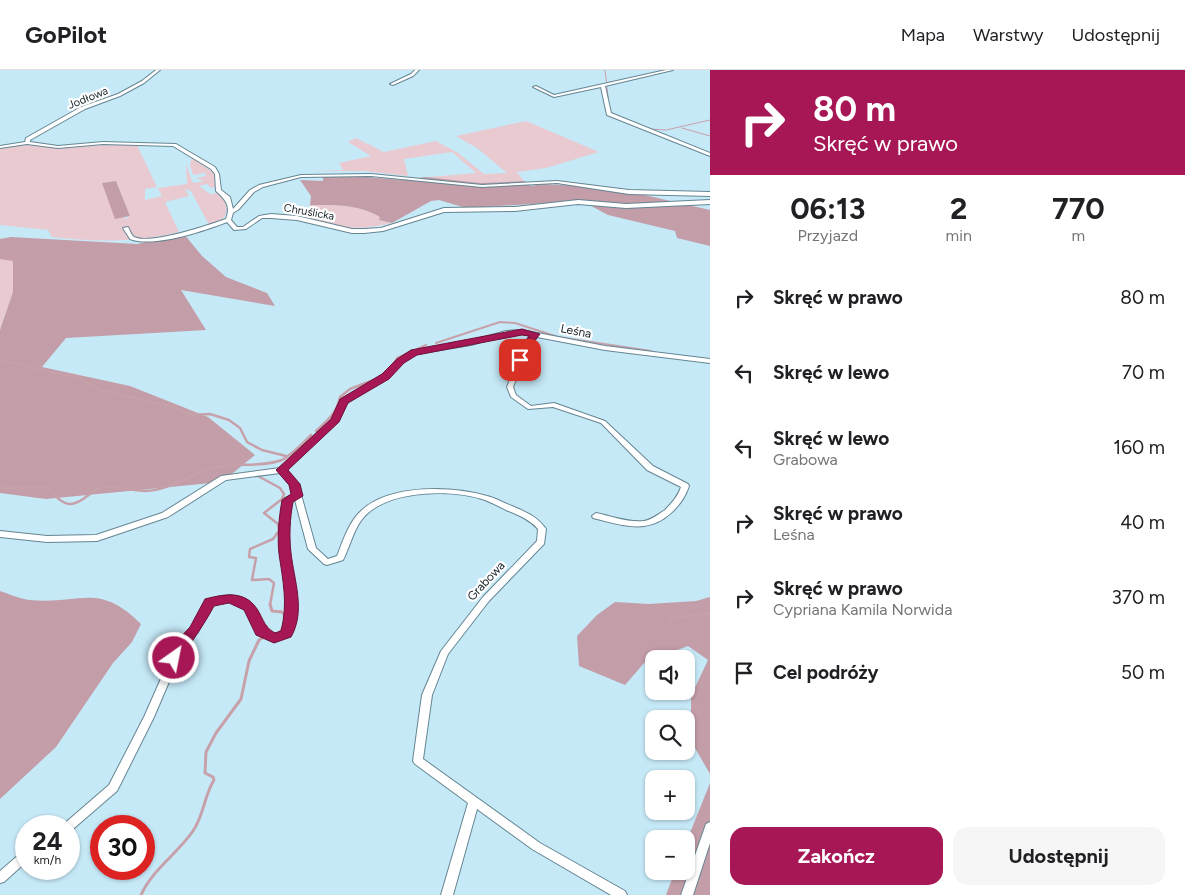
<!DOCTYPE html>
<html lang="pl">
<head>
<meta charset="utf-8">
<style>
  :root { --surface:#fff; --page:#f6f6f6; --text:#202124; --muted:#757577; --line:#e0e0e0; --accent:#a71755 }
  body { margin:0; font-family:Figtree,sans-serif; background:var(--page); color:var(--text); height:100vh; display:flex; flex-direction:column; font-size:19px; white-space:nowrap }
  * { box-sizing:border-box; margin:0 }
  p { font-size:16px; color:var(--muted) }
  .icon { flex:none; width:28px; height:28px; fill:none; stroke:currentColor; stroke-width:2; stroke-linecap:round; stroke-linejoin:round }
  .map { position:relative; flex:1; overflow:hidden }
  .sheet { display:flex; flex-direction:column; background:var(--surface); width:475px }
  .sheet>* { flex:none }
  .hud { background:#a71755; color:#fff; overflow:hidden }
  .buttons { position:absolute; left:645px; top:580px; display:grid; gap:10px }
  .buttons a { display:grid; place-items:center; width:50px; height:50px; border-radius:10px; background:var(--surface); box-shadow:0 1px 4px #0004; font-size:25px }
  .speed { position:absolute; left:15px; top:745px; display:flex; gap:10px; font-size:25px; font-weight:700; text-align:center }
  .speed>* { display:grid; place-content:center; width:65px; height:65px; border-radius:50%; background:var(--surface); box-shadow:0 1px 4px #0004; line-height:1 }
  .speed small { font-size:12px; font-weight:400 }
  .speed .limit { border:8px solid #d22; background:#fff; color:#111 }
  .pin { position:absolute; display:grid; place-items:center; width:42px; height:42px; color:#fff; margin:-21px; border-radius:10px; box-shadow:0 2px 8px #0006 }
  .me { position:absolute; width:55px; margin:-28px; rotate:33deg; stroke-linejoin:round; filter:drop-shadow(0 0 4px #0008) }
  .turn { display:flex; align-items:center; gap:18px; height:105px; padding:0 20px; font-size:22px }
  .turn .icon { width:65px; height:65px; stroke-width:2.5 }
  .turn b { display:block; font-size:35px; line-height:42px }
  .eta { display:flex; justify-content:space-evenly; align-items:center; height:85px; text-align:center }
  .eta b { font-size:30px; font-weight:700; line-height:35px }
  .button { display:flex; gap:10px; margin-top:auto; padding:10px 20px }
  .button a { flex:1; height:58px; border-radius:15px; background:var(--accent); color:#fff; font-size:20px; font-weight:700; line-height:58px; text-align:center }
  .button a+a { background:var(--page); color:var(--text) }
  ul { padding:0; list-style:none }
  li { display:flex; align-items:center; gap:15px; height:75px; padding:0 20px }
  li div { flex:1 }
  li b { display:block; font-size:19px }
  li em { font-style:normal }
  header { display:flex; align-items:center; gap:30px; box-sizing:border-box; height:70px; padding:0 25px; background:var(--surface); border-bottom:1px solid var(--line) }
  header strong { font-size:24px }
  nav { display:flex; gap:28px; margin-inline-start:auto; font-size:18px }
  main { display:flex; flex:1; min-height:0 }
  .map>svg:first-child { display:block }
  .green { fill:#e9cad1; fill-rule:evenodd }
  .forest { fill:#c39da7 }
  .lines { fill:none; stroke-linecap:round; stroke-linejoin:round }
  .stream-far3 { stroke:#c7a1aa; stroke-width:1 }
  .stream-far2 { stroke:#c7a1aa; stroke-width:2 }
  .stream-far1 { stroke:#c7a1aa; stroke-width:2.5 }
  .stream { stroke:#c7a1aa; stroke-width:3 }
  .minor-casing { stroke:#658592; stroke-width:2 }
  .minor { fill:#fff; fill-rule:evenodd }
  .route { fill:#a71755; stroke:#6d0f37 }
  .labels { text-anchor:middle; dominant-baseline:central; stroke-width:4.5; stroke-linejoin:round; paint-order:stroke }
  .far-street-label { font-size:11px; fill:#152228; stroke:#fff }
  .street-label { font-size:12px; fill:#152228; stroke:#fff }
</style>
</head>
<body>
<header>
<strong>GoPilot</strong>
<nav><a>Mapa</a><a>Warstwy</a><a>Udostępnij</a></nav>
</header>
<main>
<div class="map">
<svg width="710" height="825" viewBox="0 0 710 825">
  <rect width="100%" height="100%" fill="#c6e9f8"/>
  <g class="green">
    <polygon points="526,51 599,82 546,98 517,102 524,111 480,113 418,108 476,103 452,82 404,89 408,106 364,101 311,101 343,100 339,93 371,86 348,72 356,68 384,82 436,71 458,83 484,104 507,103 477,78 456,66"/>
    <path d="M30,74C66,79 101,74 137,75L157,117L145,119V130L162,126L158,118L187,114L186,94L193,113L204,111L196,108L206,106L205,103L193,105L190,95L192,87L214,103L215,117L211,118L207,114L199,116L210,124L217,123L224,126C230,141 226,153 209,155L191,121L185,119L189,126L165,132L179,162C137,173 95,172 52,167L48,160L0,155V78ZM116,111L130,146L125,149L102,113Z"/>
    <path d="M310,135C334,135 360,134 381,147L379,150L392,153C355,162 341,157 306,148Z"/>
    <polygon points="0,189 13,190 13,222 0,260"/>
  </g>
  <g class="forest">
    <path d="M344,105L402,110L426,107L480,113L524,111L531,116L542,114L581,116L640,124L710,140V176L677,168L675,161L608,145L582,131L466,138L439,130L431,131L392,153L379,150L380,147C359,134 334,135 310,135L311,126L300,110L323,111V107Z"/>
    <polygon points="116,111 130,146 115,149 102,113"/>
    <polygon points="184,164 202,186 226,207 267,223 275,236 181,220 206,260 66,268 42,297 130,316 208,347 255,385 222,412 46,429 0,423 0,260 13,222 13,191 0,189 0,169 11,167 137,174"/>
    <path d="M0,521C9,524 20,529 30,530C80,535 98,511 141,554L132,572L113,593L56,677L0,729Z"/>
    <polygon points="710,527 710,704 691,671 691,626 708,590 688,576 645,592 625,615 579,596 577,566 597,545 615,532 649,534 696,531"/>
    <polygon points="710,713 710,825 666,825 675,801 686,801 686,773"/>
  </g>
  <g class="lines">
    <g class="stream-far3">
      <polyline points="605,0 609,35"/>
      <polyline points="682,58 710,66"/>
      <polyline points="650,59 666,60 710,50"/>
      <polyline points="341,111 370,112 419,122"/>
      <polyline points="319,131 393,130 410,127 419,122 450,121 485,127 571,125 647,132"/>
      <polyline points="654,132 670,132"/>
      <polyline points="388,136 393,130"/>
    </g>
    <g class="stream-far2">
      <polyline points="379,145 389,135"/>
      <polyline points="436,273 500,252 515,253 558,267 651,281"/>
      <path d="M0,291C18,293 34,298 51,302C62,305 73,305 83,310"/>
      <polyline points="374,310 388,301 397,288 426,275"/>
    </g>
    <g class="stream-far1">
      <polyline points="80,309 101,320 173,337 191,345 210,344 229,350 240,358 247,372 262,380 286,386"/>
      <path d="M316,361C328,350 337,343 340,327L350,319L376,309"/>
      <polyline points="258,406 280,418 284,424 282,429 264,443 278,454 279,461 273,469 250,479 249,487 256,488 252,510 269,509 274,513 270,535"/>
      <path d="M0,418L46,417C52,422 62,435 71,434C84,433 91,419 104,417C112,415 134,421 146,421C170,420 190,404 214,398C235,392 261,398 282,390C292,385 303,373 311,365"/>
    </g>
    <g class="stream">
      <polyline points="270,534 272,541 282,542 286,546 284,557 279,563 273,564"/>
      <polyline points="668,549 710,543"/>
      <path d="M141,825C152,800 178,783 193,761C204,745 204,726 214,710L213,707L205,703L206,682L216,663L241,629L249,591L259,570L264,567"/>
    </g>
    <defs>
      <g id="minor">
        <path d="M156,0H160L144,13L120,26L85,39L30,70V72L58,76L103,72L176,74L215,97L219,104L221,120L230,127L233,139L250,120L259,115L301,105L371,104L482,115L557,111L629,120L710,122V126L629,124L557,113L482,117L371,106L301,107L263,117L254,122L239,139L233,143L231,150L237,157H243L259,146L271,144L297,146L352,159H364L381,158L444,138L515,137L578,130L626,134L710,130V134L626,138L578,134L515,141L444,142L383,161L364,163H352L297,150L271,148H262L246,159L234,160L227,152C204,161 154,178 130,169L123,158L128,157C130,160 131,165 134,167C150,175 209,155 226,149C231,136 226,130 216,121L215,104L211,99L173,76L103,74L58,78L27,74L0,78V76L25,72L26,68L81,37L118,24L142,11Z"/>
        <polygon points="415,0 419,0 413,6 393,15 390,14 411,4"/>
        <polygon points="666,0 673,0 605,16 611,43 710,83 710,86 607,45 601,17 554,27 533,17 536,16 554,25"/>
        <path d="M522,260L605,276L710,289V293L605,280L537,267L529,277L513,317L516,325L531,336L554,333L605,351L653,396L688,414L689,416C683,435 664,454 644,456C628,458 609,452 593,448L592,446L596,443C611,446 629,453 644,451C651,450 659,444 665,440C672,433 678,426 681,417L647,400L601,353L553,337L528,339L511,327L507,317L523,277L531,266L522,264L506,265L471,275L416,284L402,292L387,308L347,333L338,351L286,400L298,414L316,478L328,489L337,486C343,471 349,451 362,440C391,414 452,416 487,426C496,428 503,433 512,436C525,442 537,446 546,459L544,474L489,531L448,584L432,625L423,689L540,773L625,821L627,825H611L532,779L477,739L453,825H441L468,733L415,694L413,691L422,625L441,581L483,527L537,471L538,459C529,449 518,445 506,440C499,436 492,433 485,430C453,419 394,420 368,443C354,455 351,475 343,490L327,495L324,494L308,479L295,430L292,431L289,444V482L295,514L296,546L289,566L274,571L271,570L258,563L246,539L229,531L212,535L198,562L183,579L154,647L117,721L73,759L69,761V756H64L65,753L109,715L144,647L175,577L192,558L206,531L230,525L233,526L252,535L264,559L275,564L282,562L288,546L287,514L281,482V444L284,430L285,428L293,425L290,415L280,403L226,410L168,447L97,471L47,472L0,467V461L47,466L96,465L162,443L221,406L280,398L333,349L342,331L383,306L398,290L412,281L470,271L506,261Z"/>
        <polygon points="710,752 710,773 693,825 681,825 705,757 706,754"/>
        <polygon points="26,780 26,792 4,812 0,813 0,801 22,782"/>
      </g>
    </defs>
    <use href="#minor" class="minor-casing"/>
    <use href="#minor" class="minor"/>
  </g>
  <path class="route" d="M522,259L540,264L530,277L524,292L520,293L515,290L521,277L529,266L522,265L417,285L404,293L389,309L348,333L339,352L288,400L300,414L303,426L293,432C290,448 289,466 291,483C294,510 306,541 291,567L274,573L256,565L244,540L229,533L214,536C203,557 190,573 179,592H169L167,588L175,573L190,557L205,529C221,525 241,520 254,535C263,545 262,556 275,563L281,561C288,534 283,511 279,484C277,467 279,447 282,430L291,424L289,415L276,400L331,349L340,329L382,304L397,289L411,280Z"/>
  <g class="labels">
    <g class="far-street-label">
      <text transform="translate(88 28) rotate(-22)">Jodłowa</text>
      <text transform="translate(309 142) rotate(10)">Chruślicka</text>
    </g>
    <g class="street-label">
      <text transform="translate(576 261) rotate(11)">Leśna</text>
      <text transform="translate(486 511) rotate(-47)">Grabowa</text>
    </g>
  </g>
</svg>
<div class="buttons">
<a><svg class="icon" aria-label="sound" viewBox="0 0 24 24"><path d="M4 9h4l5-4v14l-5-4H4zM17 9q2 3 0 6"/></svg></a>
<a><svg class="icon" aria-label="search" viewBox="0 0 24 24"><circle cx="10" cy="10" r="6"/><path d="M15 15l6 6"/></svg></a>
<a>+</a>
<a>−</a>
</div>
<div class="speed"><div>24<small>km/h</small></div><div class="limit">30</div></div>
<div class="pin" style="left:520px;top:290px;background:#d93025"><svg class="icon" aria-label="arrive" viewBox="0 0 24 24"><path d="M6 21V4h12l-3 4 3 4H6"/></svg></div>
<svg class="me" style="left:174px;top:588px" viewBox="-20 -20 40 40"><circle r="17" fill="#a71755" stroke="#fff" stroke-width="3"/><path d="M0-11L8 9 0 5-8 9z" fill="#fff"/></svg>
</div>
<section class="sheet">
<div class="hud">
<div class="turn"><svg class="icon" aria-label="right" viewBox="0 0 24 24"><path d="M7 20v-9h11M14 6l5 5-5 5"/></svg><div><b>80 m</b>Skręć w prawo</div></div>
</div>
<div class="eta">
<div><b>06:13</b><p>Przyjazd</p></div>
<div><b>2</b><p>min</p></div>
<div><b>770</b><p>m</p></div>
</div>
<ul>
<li><svg class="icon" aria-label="right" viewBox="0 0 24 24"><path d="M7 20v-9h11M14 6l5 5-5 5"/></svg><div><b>Skręć w prawo</b></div><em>80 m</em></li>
<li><svg class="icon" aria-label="left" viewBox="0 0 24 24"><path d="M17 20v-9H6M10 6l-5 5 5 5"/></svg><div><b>Skręć w lewo</b></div><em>70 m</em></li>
<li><svg class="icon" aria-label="left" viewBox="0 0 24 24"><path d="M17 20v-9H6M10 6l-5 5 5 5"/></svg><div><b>Skręć w lewo</b><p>Grabowa</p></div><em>160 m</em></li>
<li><svg class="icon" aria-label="right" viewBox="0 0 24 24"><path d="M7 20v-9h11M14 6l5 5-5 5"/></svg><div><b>Skręć w prawo</b><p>Leśna</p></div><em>40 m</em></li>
<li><svg class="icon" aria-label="right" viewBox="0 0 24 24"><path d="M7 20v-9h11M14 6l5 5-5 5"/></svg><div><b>Skręć w prawo</b><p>Cypriana Kamila Norwida</p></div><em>370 m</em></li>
<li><svg class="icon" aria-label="arrive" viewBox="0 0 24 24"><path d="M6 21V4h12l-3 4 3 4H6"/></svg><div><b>Cel podróży</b></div><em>50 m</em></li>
</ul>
<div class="button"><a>Zakończ</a><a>Udostępnij</a></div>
</section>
</main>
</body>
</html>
